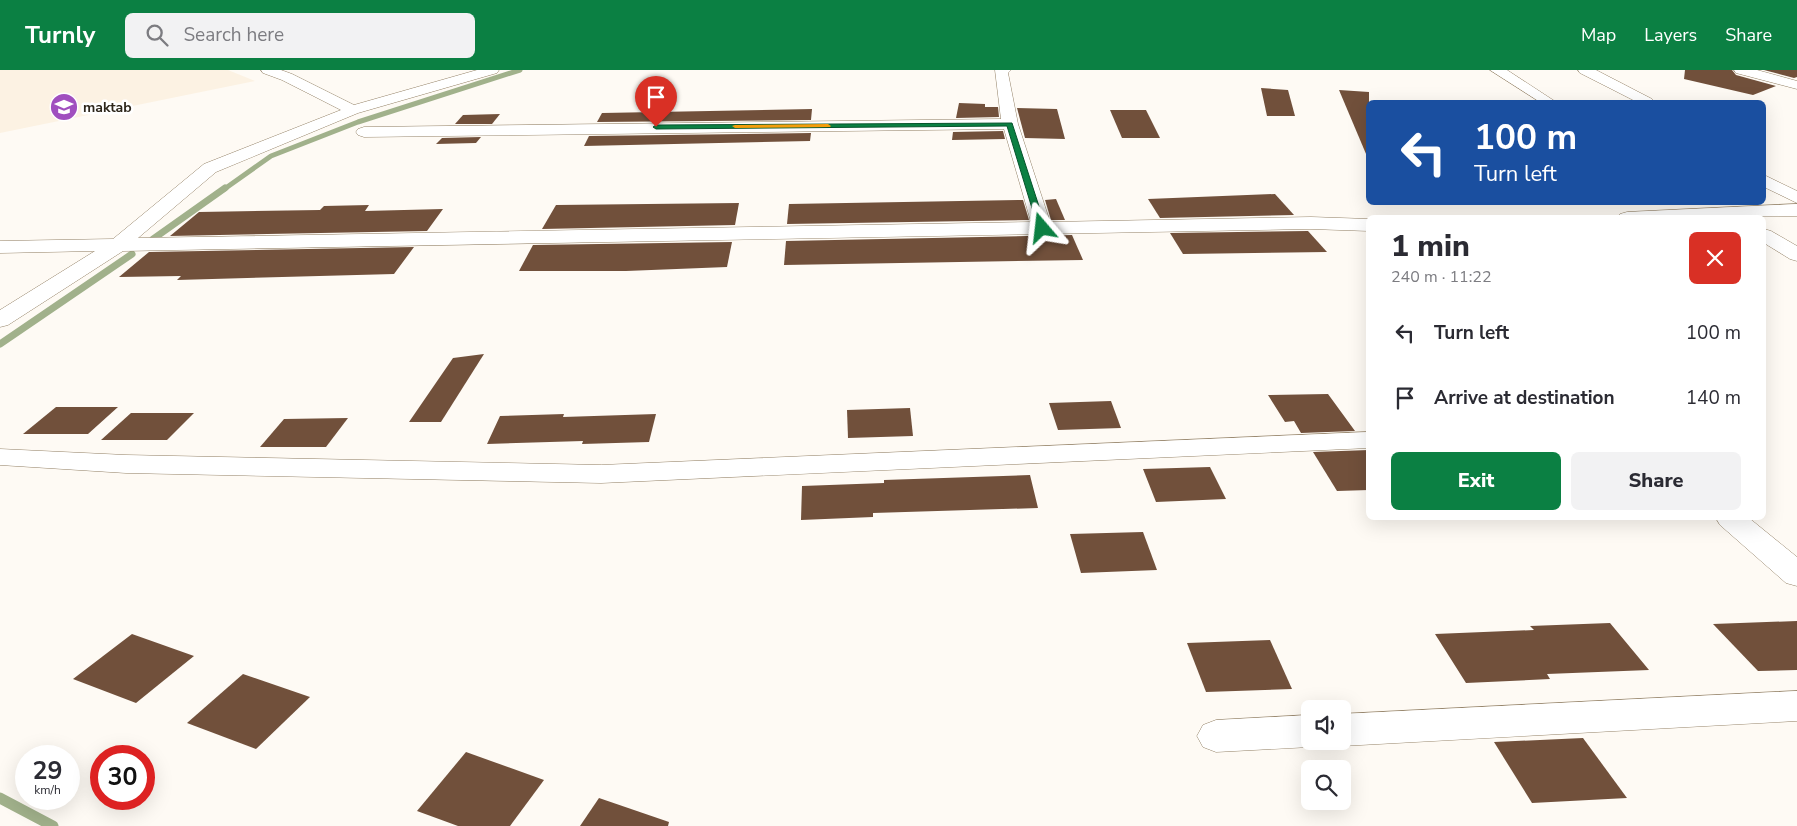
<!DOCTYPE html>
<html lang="en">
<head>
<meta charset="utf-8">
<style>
  :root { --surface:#fff; --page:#f2f2f3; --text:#2b2b33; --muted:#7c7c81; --accent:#0b8043 }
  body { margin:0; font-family:"Nunito Sans",sans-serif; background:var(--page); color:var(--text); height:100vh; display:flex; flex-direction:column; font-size:19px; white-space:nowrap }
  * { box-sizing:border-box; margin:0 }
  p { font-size:16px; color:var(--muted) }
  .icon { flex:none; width:28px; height:28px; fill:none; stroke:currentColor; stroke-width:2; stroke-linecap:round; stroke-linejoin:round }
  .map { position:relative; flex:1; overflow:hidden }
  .sheet { position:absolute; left:1366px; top:145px; width:400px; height:305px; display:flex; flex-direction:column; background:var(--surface); border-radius:8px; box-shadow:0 5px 20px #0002 }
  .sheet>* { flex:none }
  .hud { position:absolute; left:1366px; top:30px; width:400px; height:105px; border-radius:8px; box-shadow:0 5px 20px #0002; background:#1a4fa0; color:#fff; overflow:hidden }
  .controls { position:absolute; left:1301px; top:630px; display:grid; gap:10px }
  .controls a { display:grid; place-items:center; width:50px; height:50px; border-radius:8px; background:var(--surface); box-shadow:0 5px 20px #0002; font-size:25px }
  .speed { position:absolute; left:15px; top:675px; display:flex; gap:10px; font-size:25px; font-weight:700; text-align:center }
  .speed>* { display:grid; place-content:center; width:65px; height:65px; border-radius:50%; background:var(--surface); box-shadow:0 5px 20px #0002; line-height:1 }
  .speed small { font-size:12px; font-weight:400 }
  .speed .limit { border:8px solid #d22; background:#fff; color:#111 }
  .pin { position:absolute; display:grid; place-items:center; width:42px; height:42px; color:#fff; margin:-51px -21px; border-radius:50% 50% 50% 0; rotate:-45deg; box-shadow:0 0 5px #0007 }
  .pin .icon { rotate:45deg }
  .me { position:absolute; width:55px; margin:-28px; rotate:343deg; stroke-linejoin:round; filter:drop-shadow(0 0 4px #0008) }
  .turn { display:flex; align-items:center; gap:18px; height:105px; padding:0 25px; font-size:22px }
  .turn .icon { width:65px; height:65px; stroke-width:2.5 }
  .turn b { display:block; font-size:35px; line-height:42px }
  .round { display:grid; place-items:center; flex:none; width:52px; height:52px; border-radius:8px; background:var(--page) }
  .summary { display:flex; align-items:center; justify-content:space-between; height:85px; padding:0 25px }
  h1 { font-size:30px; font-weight:800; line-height:38px }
  .action { display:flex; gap:10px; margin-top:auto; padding:10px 25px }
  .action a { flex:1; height:58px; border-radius:8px; background:var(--accent); color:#fff; font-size:20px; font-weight:800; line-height:58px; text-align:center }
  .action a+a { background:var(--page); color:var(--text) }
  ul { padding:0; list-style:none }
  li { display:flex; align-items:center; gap:15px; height:65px; padding:0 25px }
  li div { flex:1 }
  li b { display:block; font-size:19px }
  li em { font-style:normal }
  header { display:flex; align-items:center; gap:30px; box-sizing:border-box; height:70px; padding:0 25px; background:var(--accent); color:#fff }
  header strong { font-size:24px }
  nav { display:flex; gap:28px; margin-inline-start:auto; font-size:18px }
  .search { width:350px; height:45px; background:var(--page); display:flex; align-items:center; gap:12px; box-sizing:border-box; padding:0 18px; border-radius:8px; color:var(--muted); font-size:19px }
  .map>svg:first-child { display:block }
  .built { fill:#fcf2e3 }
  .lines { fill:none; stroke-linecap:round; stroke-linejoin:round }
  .stream-far2 { stroke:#a1b18b; stroke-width:5 }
  .stream-far1 { stroke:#a1b18b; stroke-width:7 }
  .stream { stroke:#a1b18b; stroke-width:11 }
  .building { fill:#71503b }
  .street-casing { stroke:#938166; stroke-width:1 }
  .primary-casing { stroke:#938166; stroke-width:1 }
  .street { fill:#fff; fill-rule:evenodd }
  .primary { fill:#fff; fill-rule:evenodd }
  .route { fill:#0b8043; stroke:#07532c }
  .slow { fill:#f59e0b }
  .labels { text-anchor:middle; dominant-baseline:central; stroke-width:5; stroke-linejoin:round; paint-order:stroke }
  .far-poi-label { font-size:14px; font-weight:bold; fill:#2d261b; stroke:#fff; text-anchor:start }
</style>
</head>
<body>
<header>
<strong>Turnly</strong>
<div class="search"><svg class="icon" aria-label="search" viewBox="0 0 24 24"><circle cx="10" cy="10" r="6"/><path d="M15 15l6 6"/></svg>Search here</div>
<nav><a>Map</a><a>Layers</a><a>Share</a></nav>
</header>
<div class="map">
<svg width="1797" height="756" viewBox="0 0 1797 756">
  <rect width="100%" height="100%" fill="#fefaf4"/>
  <polygon class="built" points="0,0 228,0 255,11 0,63"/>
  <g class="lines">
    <polyline class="stream-far2" points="223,120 271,86 358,52 520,0"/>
    <g class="stream-far1">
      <polyline points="153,169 225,118"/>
      <polyline points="0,274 132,184"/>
    </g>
    <polyline class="stream" points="0,728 53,756"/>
  </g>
  <g class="building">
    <polygon points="1685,0 1732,0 1736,5 1776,16 1753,25 1684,9"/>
    <polygon points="1764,0 1797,0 1797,7 1794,8"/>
    <polygon points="1261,18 1288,20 1295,46 1267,46"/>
    <polygon points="1339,20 1369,22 1369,91"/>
    <polygon points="959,33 985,34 985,37 998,37 999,47 956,48"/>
    <polygon points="1017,38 1057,39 1065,69 1025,68"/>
    <polygon points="812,39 811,50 597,52 602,43"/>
    <polygon points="1110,40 1146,40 1160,68 1122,68"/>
    <polygon points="500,44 492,54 455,54 463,45"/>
    <polygon points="1003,61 1005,69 952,70 953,62"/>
    <polygon points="811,63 810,71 584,76 589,66"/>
    <polygon points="481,67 476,73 436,74 442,68"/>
    <polygon points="1275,124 1294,145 1160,148 1148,129"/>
    <polygon points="1056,129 1065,150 1051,150 1045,130"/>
    <polygon points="1023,130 1029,150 787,154 789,134"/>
    <polygon points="739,133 735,155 542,159 556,135"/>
    <polygon points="369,135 365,141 443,139 427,161 170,166 199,142 320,140 324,136"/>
    <polygon points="1308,161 1327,182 1183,184 1170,163"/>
    <polygon points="1072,165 1083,190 784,195 786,171"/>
    <polygon points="732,172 727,197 626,201 519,201 533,175"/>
    <polygon points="414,177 394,204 177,210 181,206 119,207 149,182"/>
    <polygon points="484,284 441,352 409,352 453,288"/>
    <polygon points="1328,324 1355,361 1301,363 1294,351 1285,352 1268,325"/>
    <polygon points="1111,331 1121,358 1058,360 1049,333"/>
    <polygon points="56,337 118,337 88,364 23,364"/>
    <polygon points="910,338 913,366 848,368 847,340"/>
    <polygon points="131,343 194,343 167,370 101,370"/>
    <polygon points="564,344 563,347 656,344 649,372 582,374 583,371 487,374 500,346"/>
    <polygon points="348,348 326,377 260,377 284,349"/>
    <polygon points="1369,380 1369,420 1337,421 1313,382"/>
    <polygon points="1210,397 1226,429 1156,432 1143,399"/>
    <polygon points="1030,405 1038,438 873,443 873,447 801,450 802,416 884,413 884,410"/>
    <polygon points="1143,462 1157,500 1081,503 1070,464"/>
    <polygon points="1797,551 1797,600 1758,601 1713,554"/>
    <polygon points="1610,553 1649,600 1547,604 1550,609 1466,613 1435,564 1534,560 1530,556"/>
    <polygon points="132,564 194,586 136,633 73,609"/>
    <polygon points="1270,570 1292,619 1206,622 1187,573"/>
    <polygon points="243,604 310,627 256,679 187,653"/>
    <polygon points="1583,668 1627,728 1532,733 1494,672"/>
    <polygon points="466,682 544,710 510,756 458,756 417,741"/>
    <polygon points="599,728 669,752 668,756 580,756"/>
  </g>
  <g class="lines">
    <defs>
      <g id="street">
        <polygon points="261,0 281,0 292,4 354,35 477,0 499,0 497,3 358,43 216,102 138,168 1031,152 1004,59 364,67 358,65 356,62 358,59 364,57 1001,49 995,0 1011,0 1008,3 1018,54 1050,152 1311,147 1369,149 1369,161 1311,159 123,181 8,255 0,257 0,240 95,181 0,183 0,171 113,169 204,94 341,40 282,10 263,3"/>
        <polygon points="1490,0 1507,0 1556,32 1540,32"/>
        <polygon points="1734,0 1757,0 1797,11 1797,19 1736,3"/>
        <polygon points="1797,134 1797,146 1618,148 1620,144 1627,142"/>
        <polygon points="1764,159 1771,161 1797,176 1797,191 1790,189 1764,173"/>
        <polygon points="1369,362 1369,378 601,413 126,403 0,395 0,379 126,385 601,395"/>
        <polygon points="1716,448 1749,448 1797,487 1797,516 1786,513 1720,455"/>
        <polygon points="1797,621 1797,651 1342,676 1329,671 1342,671 1342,644"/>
        <polygon points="1310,645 1310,671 1324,671 1310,677 1216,682 1203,677 1197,666 1203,655 1216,650"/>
      </g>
      <g id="primary">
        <polygon points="1578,0 1596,0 1652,29 1654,32 1637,32 1580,3"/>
        <polygon points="1764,105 1797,121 1797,133 1764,117"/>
      </g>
    </defs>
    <use href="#street" class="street-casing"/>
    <use href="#primary" class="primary-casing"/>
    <use href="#street" class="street"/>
    <use href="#primary" class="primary"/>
  </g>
  <polygon class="route" points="1012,53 1046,158 1045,159 1038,158 1007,56 656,59 653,57 656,55"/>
  <polygon class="slow" points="828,54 831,56 830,57 735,58 732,56 735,55"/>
  <defs>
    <symbol id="school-disc" viewBox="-11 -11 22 22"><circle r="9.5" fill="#a04fbf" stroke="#fff"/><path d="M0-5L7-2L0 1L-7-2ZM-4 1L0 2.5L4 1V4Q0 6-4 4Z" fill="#fff"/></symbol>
  </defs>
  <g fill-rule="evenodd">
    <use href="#school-disc" x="48" y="21" width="32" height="32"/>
  </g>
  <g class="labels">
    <g class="far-poi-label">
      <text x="83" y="37">maktab</text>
    </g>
  </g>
</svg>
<div class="controls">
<a><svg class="icon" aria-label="sound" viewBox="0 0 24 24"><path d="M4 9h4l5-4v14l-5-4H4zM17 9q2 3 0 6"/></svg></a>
<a><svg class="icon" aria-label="search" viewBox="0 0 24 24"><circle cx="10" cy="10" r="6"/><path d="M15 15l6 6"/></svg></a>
</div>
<div class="speed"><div>29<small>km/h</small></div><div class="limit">30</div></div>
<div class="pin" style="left:656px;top:57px;background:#d93025"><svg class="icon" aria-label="arrive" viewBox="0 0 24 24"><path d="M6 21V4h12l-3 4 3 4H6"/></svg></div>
<svg class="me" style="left:1042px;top:158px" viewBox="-20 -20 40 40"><path d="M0-17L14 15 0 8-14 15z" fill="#0b8043" stroke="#fff" stroke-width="4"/></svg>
<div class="hud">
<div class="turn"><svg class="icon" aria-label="left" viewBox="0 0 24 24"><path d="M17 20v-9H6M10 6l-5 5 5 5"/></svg><div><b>100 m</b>Turn left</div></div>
</div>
<section class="sheet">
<div class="summary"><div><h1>1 min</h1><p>240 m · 11:22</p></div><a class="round" style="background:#d93025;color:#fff"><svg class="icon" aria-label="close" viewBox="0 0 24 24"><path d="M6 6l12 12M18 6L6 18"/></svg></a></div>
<ul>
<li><svg class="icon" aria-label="left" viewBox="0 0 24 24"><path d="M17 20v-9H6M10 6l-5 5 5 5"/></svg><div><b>Turn left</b></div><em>100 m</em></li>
<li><svg class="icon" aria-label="arrive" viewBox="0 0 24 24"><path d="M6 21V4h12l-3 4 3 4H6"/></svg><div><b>Arrive at destination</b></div><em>140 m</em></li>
</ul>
<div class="action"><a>Exit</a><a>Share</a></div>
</section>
</div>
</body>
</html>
